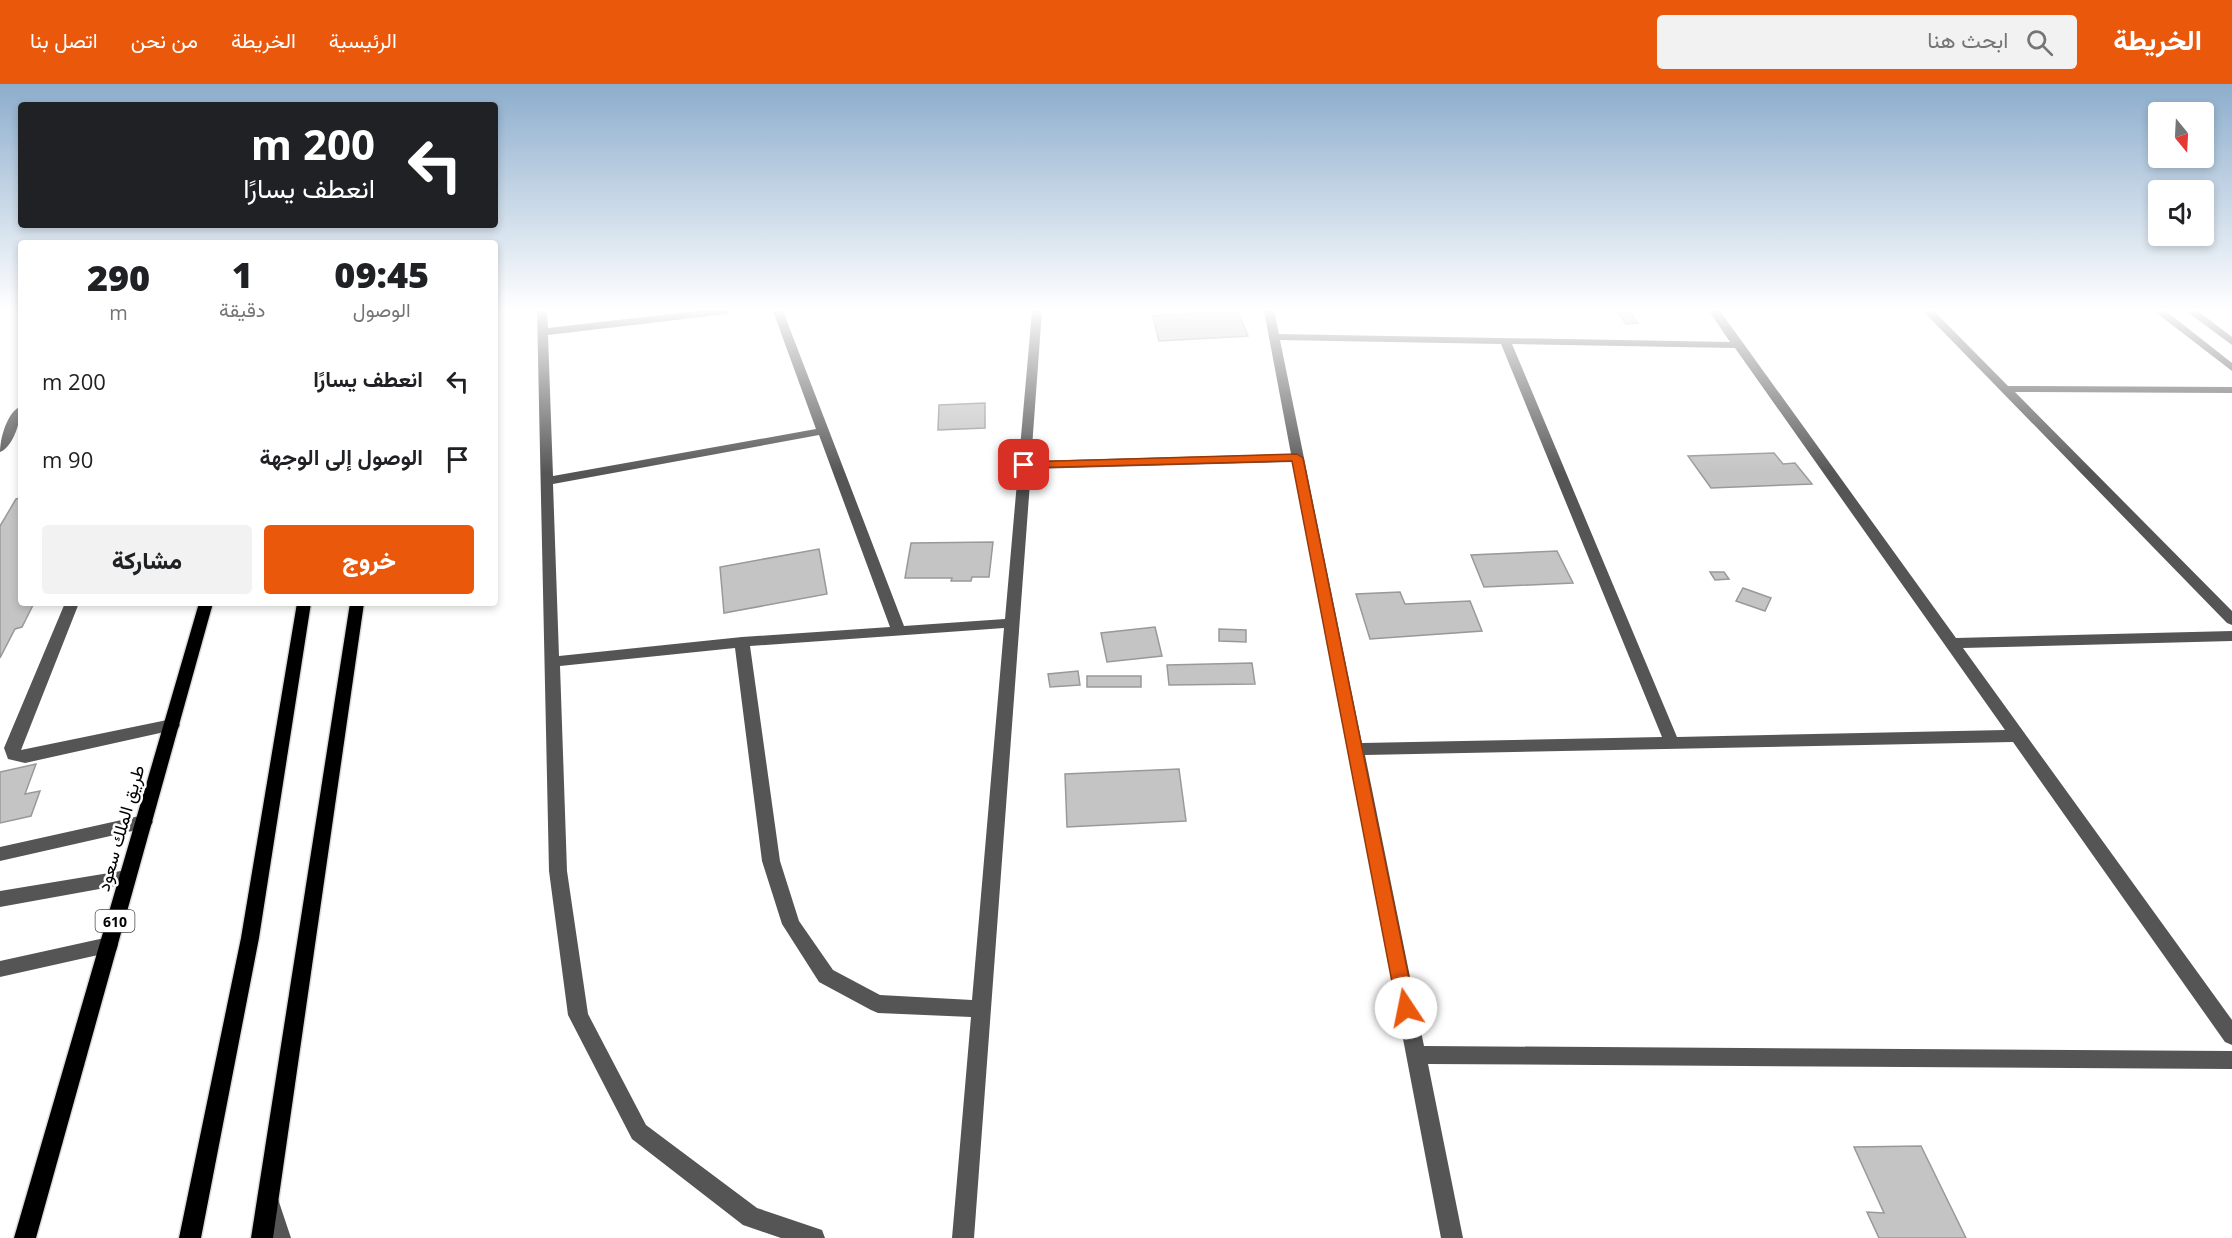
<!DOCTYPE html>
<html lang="ar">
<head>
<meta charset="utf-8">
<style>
  :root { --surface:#fff; --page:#f2f2f2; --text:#202124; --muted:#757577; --accent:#ea580c }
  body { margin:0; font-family:"Open Sans",Vazirmatn,sans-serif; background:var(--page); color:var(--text); direction:rtl; height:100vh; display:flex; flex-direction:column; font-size:22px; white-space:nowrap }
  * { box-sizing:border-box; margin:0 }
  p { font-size:20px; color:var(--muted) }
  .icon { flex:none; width:33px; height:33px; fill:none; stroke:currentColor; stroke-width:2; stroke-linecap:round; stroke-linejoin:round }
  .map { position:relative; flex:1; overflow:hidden; direction:ltr }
  .drawer { position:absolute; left:18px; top:156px; width:480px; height:366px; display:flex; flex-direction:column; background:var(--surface); border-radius:6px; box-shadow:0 3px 9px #0003; direction:rtl }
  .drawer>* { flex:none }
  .hud { position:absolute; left:18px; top:18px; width:480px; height:126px; border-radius:6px; box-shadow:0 3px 9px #0003; direction:rtl; background:#202124; color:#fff; overflow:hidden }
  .needle { width:39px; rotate:162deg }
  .fabs { position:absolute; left:2148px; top:18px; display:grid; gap:12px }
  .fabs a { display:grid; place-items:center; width:66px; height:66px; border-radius:6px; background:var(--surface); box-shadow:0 3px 9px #0003; font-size:30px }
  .pin { position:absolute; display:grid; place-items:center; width:51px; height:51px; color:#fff; margin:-26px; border-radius:12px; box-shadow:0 3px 9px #0006 }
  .me { position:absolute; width:66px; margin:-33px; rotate:349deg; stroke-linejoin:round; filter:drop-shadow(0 0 4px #0008) }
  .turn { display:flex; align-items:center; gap:21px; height:126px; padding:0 24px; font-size:27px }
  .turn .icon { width:78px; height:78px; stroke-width:2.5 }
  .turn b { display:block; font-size:42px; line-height:51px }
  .eta { display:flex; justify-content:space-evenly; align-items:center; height:102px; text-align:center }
  .eta b { font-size:36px; font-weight:800; line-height:42px }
  .cta { display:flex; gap:12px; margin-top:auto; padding:12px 24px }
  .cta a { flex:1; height:69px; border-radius:6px; background:var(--accent); color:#fff; font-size:24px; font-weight:800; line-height:69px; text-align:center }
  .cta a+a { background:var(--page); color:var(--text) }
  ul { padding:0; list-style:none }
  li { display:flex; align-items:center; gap:18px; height:78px; padding:0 24px }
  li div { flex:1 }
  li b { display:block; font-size:22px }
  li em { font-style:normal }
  header { display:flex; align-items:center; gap:36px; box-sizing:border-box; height:84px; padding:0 30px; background:var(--accent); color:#fff }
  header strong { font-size:28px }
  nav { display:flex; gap:33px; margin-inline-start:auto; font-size:21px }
  .search { width:420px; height:54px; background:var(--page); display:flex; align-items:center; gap:15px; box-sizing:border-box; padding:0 21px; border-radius:6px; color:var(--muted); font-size:22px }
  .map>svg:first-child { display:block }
  .building { fill:#c4c4c4; stroke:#999; stroke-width:1.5 }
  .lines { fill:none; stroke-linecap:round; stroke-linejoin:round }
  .major-casing { stroke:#dbdbdb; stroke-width:3 }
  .minor { fill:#555; fill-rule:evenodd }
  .major { fill:#000; fill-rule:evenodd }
  .route { fill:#ea580c; stroke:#983908; stroke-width:1.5 }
  .labels { text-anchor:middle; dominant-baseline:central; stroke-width:5; stroke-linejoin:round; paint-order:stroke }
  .shield { fill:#fff; stroke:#4c4c4c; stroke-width:1.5 }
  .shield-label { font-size:14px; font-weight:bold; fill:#000 }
  .near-street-label { font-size:18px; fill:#000; stroke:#fff }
</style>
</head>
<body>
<header>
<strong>الخريطة</strong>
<div class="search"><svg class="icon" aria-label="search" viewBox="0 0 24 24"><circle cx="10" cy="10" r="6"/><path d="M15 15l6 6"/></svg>ابحث هنا</div>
<nav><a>الرئيسية</a><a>الخريطة</a><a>من نحن</a><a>اتصل بنا</a></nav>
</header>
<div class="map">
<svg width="2232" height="1154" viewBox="0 0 2232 1154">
  <rect width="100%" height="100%" fill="#fff"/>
  <g class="building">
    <polygon points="1238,227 1248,252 1159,257 1153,232"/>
    <polygon points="1618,228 1630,228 1638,239 1626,240"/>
    <polygon points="985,319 985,344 938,346 939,321"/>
    <polygon points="1774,369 1783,380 1795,379 1812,400 1711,404 1688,372"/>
    <polygon points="21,414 21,519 34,519 22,543 15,545 0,574 0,442 16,415"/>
    <polygon points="993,458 989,493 972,493 971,497 951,497 952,494 905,494 911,459"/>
    <polygon points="819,465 827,510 724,529 720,483"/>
    <polygon points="1557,467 1573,499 1484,503 1471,471"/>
    <polygon points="1710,488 1724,488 1729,495 1715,496"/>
    <polygon points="1743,504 1771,514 1765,527 1736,517"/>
    <polygon points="1400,508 1405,520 1470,517 1482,547 1370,555 1356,510"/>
    <polygon points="1155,543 1162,572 1107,578 1101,549"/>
    <polygon points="1219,545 1246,546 1246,558 1219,557"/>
    <polygon points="1252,579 1255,600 1169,601 1167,581"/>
    <polygon points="1078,587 1080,601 1050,603 1048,590"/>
    <rect x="1087" y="592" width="54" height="11"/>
    <polygon points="36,680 25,710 40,707 31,732 0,739 0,688"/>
    <polygon points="1179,685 1186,737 1067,743 1065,690"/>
    <polygon points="1921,1062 1966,1154 1879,1154 1867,1128 1884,1129 1854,1063"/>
  </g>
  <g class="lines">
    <defs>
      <g id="major">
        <polygon points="199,519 213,519 36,1154 14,1154"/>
        <polygon points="297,519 311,519 259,854 201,1154 179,1154 241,854"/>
        <polygon points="350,519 364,519 273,1154 251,1154"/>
      </g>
    </defs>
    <use href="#major" class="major-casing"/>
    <g class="minor">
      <path d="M537,227H547L548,244L696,227H732L727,230L548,251L553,392L816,345L773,227H783L904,542L1005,535L1032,227H1042L1031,377L1291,370L1264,227H1274L1279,250L1730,258L1709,227H1720L1956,554L2232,547V557L1963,564L2232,936V961L2225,958L2013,658L1365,671L1424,962L2232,967V985L1428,980L1463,1154H1441L1293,378L1031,385L974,1154H952L971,933L878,929L871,926L819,898L782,840L762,777L735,564L560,582L567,787L588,930L646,1041L757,1124L822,1146L825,1154H781L743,1141L632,1055L568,931L549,787ZM1280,256L1501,260L1662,653L1362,659ZM1512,260L1735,264L2005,646L1677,653ZM819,351L890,543L742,553L559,572L553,400ZM1004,544L972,916L880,911L833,886L799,837L780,777L750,562Z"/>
      <polygon points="1923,227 1934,227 2008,302 2232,303 2232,309 2015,308 2232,527 2232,541 2227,539"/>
      <polygon points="2154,227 2166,227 2232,279 2232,287"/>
      <polygon points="2186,227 2198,227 2232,253 2232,261"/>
      <path d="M21,322C21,336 14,362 0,368C0,354 7,328 21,322Z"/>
      <polygon points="65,519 79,519 21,666 172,635 178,637 180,641 178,645 25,679 8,675 4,664"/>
      <polygon points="144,731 150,733 153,738 150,743 0,777 0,763"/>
      <polygon points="127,786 133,788 136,793 133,798 127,800 0,823 0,807"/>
      <polygon points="109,853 116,855 118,861 116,867 0,893 0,877"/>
      <polygon points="269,1109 277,1112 291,1154 269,1154 258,1120 261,1112"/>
    </g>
    <use href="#major" class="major"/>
  </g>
  <linearGradient id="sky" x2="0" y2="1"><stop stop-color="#8cadcc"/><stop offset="0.58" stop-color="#fff"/><stop offset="1" stop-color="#fff" stop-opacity="0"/></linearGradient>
  <rect width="2232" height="389" fill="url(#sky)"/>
  <polygon class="route" points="1297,370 1303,374 1415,924 1413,929 1406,932 1400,929 1397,924 1292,377 1024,384 1019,381 1024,378"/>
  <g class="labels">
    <rect class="shield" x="95.5" y="826" width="39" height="22" rx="4.5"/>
    <g class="shield-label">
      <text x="115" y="837">610</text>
    </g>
    <g class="near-street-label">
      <text transform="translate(120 744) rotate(-74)">طريق الملك سعود</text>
    </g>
  </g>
</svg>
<div class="fabs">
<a><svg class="needle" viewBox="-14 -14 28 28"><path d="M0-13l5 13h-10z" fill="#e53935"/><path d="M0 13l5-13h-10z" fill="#757577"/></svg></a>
<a><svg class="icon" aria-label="sound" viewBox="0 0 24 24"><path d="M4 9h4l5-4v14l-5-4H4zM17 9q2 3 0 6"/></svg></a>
</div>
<div class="pin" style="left:1024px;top:381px;background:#d93025"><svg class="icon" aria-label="arrive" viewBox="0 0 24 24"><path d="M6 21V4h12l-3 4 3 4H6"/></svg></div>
<svg class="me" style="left:1406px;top:924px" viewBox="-20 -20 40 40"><circle r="19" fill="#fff"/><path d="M0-13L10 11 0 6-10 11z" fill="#ea580c"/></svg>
<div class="hud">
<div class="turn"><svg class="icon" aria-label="left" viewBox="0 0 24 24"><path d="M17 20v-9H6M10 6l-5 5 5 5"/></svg><div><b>200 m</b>انعطف يسارًا</div></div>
</div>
<section class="drawer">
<div class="eta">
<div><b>09:45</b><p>الوصول</p></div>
<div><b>1</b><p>دقيقة</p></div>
<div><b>290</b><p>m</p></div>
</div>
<ul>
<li><svg class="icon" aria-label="left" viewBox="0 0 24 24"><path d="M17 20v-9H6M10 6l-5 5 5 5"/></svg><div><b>انعطف يسارًا</b></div><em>200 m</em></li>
<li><svg class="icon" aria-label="arrive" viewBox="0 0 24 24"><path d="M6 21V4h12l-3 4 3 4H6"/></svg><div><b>الوصول إلى الوجهة</b></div><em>90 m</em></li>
</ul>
<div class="cta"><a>خروج</a><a>مشاركة</a></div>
</section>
</div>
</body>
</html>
